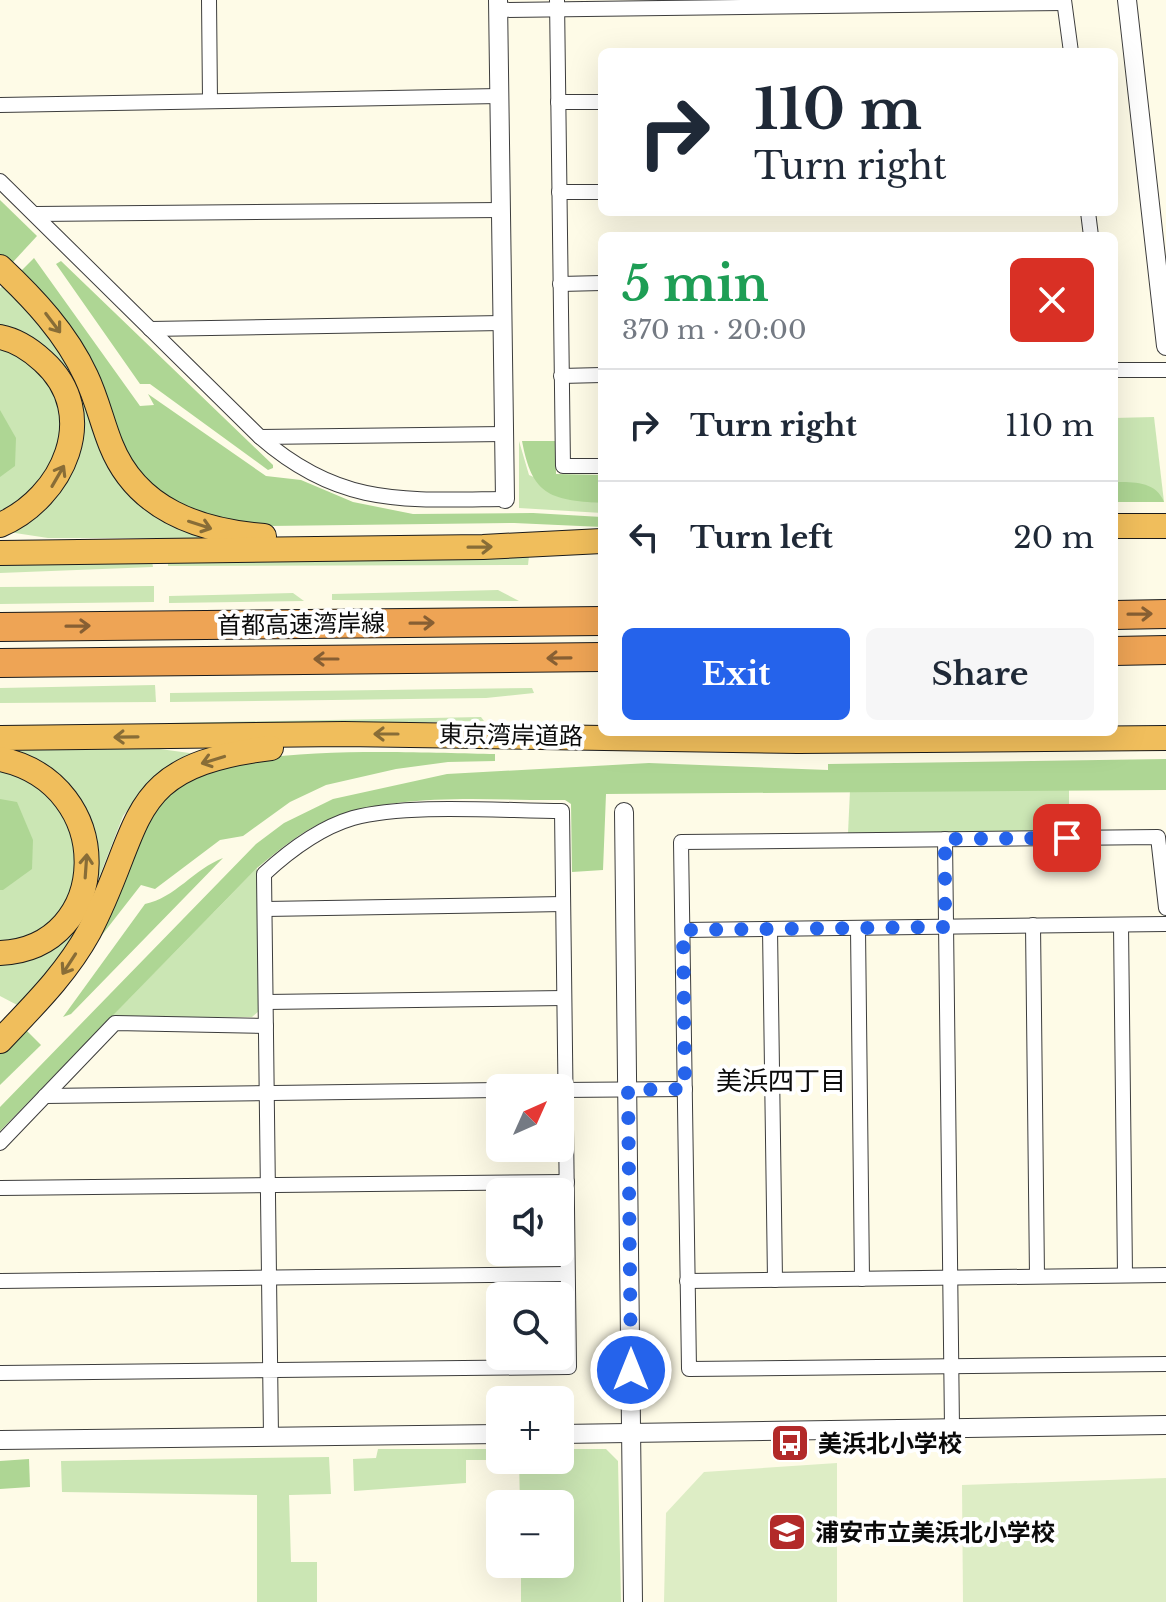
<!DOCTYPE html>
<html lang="en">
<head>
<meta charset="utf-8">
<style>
  :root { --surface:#fff; --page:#f6f6f7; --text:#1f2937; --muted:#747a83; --line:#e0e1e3; --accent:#2563eb }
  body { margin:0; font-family:"Libre Baskerville","Noto Sans JP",serif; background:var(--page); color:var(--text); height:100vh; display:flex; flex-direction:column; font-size:30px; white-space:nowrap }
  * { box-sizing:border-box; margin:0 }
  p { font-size:26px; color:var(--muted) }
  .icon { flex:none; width:44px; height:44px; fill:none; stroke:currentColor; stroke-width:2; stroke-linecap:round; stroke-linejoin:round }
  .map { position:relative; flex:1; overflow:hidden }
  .sheet { position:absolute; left:598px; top:232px; width:520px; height:504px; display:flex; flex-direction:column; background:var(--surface); border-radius:12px; box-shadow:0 8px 32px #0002 }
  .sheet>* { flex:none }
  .hud { position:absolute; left:598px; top:48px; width:520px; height:168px; border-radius:12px; box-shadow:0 8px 32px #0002; background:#fff; color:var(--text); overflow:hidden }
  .needle { width:52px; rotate:45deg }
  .tools { position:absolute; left:486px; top:1074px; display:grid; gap:16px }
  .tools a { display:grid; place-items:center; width:88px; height:88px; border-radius:12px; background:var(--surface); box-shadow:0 8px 32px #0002; font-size:40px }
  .pin { position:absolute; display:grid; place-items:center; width:68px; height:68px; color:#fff; margin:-34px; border-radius:16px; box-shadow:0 4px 12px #0006 }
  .me { position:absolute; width:88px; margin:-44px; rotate:0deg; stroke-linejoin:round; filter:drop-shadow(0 0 6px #0008) }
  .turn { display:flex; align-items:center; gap:28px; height:168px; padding:0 24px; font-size:36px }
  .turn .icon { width:104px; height:104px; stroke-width:2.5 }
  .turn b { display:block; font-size:56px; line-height:68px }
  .round { display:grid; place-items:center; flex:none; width:84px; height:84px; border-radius:12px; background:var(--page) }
  .head { display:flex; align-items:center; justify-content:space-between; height:136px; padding:0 24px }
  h1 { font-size:48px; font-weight:800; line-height:60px; color:#1e9e55 }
  .button { display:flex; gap:16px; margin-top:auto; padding:16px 24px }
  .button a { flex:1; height:92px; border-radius:12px; background:var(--accent); color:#fff; font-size:32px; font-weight:800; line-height:92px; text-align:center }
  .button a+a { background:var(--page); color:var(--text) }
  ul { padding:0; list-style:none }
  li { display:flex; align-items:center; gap:24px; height:112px; padding:0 24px; border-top:2px solid var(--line) }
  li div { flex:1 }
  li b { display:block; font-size:30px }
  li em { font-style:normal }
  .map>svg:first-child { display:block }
  .green { fill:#cbe6b4 }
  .forest { fill:#aed694 }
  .pitch { fill:#ddedc5 }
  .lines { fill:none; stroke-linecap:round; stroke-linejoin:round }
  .minor-casing { stroke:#3d3d3d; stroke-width:16 }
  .tertiary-casing { stroke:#3d3d3d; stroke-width:20 }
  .trunk-casing { stroke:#1b1b1b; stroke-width:26 }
  .motorway-casing { stroke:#1b1b1b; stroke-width:30 }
  .minor { stroke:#fff; stroke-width:14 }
  .tertiary { stroke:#fff; stroke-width:18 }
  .trunk { stroke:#f0be5c; stroke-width:24 }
  .motorway { stroke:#eea455; stroke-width:28 }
  .oneway { stroke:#886d37 }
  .oneway2 { stroke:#875f33 }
  .route { stroke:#2563eb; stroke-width:14; stroke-dasharray:0 25.2 }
  .labels { text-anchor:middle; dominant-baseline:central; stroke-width:8; stroke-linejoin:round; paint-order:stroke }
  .street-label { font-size:24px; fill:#0a0a0a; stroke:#fff }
  .poi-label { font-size:24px; font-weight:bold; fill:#0a0a0a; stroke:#fff; text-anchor:start }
  .neighbourhood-label { font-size:26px; fill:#0a0a0a; stroke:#fff }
</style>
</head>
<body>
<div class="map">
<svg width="1166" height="1602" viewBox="0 0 1166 1602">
  <rect width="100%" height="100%" fill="#fefbe7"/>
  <g class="green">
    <path d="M8,283L203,536V538H48L2,531L40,510L74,384C58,352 34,335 0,325V288Z"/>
    <polygon points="0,343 15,348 58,392 63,444 29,498 0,513"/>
    <polygon points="1154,417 1164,502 1114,502 1114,418"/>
    <polygon points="519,441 529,475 591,502 602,503 602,513 519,508"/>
    <polygon points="529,556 528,565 168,566 168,560"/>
    <polygon points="152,561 153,567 0,573 0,563"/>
    <polygon points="154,586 154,602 0,604 0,587"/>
    <polygon points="498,590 519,601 332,600 332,594"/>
    <polygon points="293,593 304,601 169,603 169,596"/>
    <polygon points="155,685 156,702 0,703 0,688"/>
    <polygon points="532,688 534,693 486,698 170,702 170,693"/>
    <polygon points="481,717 484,721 170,729 170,723"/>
    <polygon points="145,747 197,754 147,785 123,816 79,929 62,960 21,1007 0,996 0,962 33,955 96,863 96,842 89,815 75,793 3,749"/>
    <polygon points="1069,764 1069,832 848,833 851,769"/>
    <path d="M0,767C21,775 44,784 59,802C88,838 82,911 36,933C25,938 11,940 0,943Z"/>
    <polygon points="257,868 259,1011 252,1017 110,1018"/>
    <polygon points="378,1449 500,1449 500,1460 466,1460 466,1483 354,1491 353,1459 376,1458"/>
    <polygon points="560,1449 606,1449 618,1461 621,1602 521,1602 521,1564 560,1564 560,1504 520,1504 519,1461 512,1460 560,1460"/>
    <polygon points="329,1457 331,1494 289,1495 291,1562 317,1562 317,1602 257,1602 257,1495 62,1492 61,1461"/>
  </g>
  <g class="forest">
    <polygon points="0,200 37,236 13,262 8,262 0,254"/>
    <polygon points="34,258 140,406 154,405 148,394 266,476 301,480 353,502 413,514 533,513 602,517 602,527 514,523 269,526 214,519 177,505 138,472 20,272"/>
    <polygon points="61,261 273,465 273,468 268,470 150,384 140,384 56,264"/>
    <polygon points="0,410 16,438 15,466 0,477"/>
    <path d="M522,441H556V474L602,475V503C548,500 532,494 522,441Z"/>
    <path d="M1114,482C1133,482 1156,481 1164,502H1114Z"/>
    <path d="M495,754V761L448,762L396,769L326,785L290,802L243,836L220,840L155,889L141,885L38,1017C65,966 138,806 182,780C246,743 418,753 495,754Z"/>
    <path d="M1166,759V790L606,794L603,870L572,872L571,804L565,800C488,801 401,791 328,820C301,831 279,850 257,868L0,1131V1107L256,844L284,823L333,799L447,774L649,763L828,770V764Z"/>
    <polygon points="0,799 17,802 33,840 32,869 3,890 0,890"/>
    <path d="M223,858L71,1014L63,1017L145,904C175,898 194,869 223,858Z"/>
    <polygon points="23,1027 41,1045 0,1085 0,1050"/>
    <polygon points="29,1459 30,1487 0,1489 0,1461"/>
  </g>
  <g class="pitch">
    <polygon points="837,1463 837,1602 664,1602 666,1513 704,1472"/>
    <polygon points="1166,1478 1166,1602 963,1602 962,1485"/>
  </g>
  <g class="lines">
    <defs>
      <g id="minor">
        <polyline points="209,0 210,100"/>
        <polyline points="557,0 563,466 602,466"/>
        <polyline points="1064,0 1071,52"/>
        <polyline points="498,10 1064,3"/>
        <polyline points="558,102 602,102"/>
        <polyline points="0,105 499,96"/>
        <path d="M0,181L260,437C340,507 404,500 505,499"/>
        <polyline points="559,192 602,192"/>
        <polyline points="1088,212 1091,236"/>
        <polyline points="35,214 501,210"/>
        <polyline points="560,284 602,283"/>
        <polyline points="150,329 502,323"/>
        <polyline points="1114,370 1166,370"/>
        <polyline points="561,376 602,375"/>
        <polyline points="260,437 504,434"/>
        <polyline points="945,839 952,1427"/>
        <polyline points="1166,908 1158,837 681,842 689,1369 1166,1364"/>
        <polyline points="265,909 563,904"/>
        <polyline points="1033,925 1037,1276"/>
        <polyline points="1121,925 1125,1275"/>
        <polyline points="770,929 775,1280"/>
        <polyline points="858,929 862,1279"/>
        <polyline points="683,930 1166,924"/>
        <polyline points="266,1002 564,998"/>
        <polyline points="560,1090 685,1089"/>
        <polyline points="45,1096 500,1090"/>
        <polyline points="0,1143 115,1023 266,1026"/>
        <polyline points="0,1188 567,1182"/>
        <polyline points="0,1281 567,1274"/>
        <polyline points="687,1281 1166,1275"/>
        <path d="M0,1373L569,1367L562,811C503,811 407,803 353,818C319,828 290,850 264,874C266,1062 269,1250 271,1437"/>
      </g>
      <g id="tertiary">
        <polyline points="498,0 505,499"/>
        <polyline points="1127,0 1166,346"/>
        <polyline points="624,812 633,1602"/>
        <polyline points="560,1434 1166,1425"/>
        <polyline points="0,1440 500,1434"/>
      </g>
      <g id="trunk">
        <path d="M0,267C34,299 66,333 86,376C97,399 102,423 111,445C137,510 200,531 264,536"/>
        <path d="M0,337C16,340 30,349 43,361C102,414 63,498 0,525"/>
        <polyline points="1114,526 1166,526"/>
        <polyline points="0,553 483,547 602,541"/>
        <polyline points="0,738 344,734 798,741 1166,738"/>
        <path d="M0,759C118,784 113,948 0,953"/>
        <path d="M0,1041C33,1006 66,974 89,932C146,823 121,766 271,748"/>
      </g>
      <g id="motorway">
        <polyline points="1114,615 1166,614"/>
        <polyline points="0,627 602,621"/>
        <polyline points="1114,651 1166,650"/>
        <polyline points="0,663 602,657"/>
      </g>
    </defs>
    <use href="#minor" class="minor-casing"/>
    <use href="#tertiary" class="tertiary-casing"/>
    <use href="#trunk" class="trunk-casing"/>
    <use href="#motorway" class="motorway-casing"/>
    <use href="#minor" class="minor"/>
    <use href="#tertiary" class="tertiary"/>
    <use href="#trunk" class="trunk"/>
    <use href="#motorway" class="motorway"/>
  </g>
  <defs><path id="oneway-shaft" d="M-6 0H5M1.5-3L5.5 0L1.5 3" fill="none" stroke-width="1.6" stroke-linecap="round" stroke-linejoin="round" transform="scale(2)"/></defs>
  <g class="oneway">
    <use href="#oneway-shaft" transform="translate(53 323) rotate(53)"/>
    <use href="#oneway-shaft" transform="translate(58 476) rotate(-60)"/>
    <use href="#oneway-shaft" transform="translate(200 525) rotate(18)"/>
    <use href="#oneway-shaft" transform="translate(480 547) rotate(-1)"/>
    <use href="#oneway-shaft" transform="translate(386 734) rotate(-180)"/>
    <use href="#oneway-shaft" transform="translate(126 737) rotate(179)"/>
    <use href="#oneway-shaft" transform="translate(213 760) rotate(163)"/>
    <use href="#oneway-shaft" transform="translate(86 866) rotate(-86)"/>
    <use href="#oneway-shaft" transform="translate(69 964) rotate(123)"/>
  </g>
  <g class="oneway2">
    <use href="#oneway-shaft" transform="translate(1140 614) rotate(-1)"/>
    <use href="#oneway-shaft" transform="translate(422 623) rotate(-1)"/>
    <use href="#oneway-shaft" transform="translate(78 626) rotate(-1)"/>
    <use href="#oneway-shaft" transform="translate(559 658) rotate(179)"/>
    <use href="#oneway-shaft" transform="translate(326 659) rotate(180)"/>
  </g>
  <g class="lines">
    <polyline class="route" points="631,1370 628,1090 685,1089 683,930 945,927 945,839 1067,838"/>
  </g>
  <defs>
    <symbol id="bus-square" viewBox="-11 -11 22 22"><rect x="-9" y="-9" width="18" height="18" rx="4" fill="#b22a29" stroke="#fff"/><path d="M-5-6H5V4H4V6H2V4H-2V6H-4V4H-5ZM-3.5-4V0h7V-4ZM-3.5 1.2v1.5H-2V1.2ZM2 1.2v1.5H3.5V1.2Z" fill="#fff"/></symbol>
    <symbol id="school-square" viewBox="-11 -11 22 22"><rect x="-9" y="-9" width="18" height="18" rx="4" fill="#b22a29" stroke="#fff"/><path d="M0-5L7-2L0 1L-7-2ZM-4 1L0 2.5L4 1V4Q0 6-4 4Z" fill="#fff"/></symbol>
  </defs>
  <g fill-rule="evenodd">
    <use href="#bus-square" x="768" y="1421" width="44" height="44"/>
    <use href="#school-square" x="765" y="1510" width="44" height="44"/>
  </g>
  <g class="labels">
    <g class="street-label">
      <text transform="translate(301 624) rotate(-1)">首都高速湾岸線</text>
      <text transform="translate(511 735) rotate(1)">東京湾岸道路</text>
    </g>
    <g class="poi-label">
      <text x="818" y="1443">美浜北小学校</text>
      <text x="815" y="1532">浦安市立美浜北小学校</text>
    </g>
    <g class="neighbourhood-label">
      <text x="781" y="1081">美浜四丁目</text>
    </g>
  </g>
</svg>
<div class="tools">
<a><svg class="needle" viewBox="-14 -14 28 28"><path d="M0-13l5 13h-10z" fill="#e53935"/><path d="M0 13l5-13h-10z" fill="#747a83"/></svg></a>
<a><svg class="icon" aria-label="sound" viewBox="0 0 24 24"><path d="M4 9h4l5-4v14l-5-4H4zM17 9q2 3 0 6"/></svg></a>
<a><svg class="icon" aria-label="search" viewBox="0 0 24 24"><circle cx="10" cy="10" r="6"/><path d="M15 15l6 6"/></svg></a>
<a>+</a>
<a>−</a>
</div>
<div class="pin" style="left:1067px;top:838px;background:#d93025"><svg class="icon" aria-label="arrive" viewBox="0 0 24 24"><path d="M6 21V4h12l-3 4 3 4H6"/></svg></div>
<svg class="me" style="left:631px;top:1370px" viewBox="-20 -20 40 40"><circle r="17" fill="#2563eb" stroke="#fff" stroke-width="3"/><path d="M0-11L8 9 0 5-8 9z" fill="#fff"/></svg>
<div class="hud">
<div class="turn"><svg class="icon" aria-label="right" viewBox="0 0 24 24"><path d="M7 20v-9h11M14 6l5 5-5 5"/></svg><div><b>110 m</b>Turn right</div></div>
</div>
<section class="sheet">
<div class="head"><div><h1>5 min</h1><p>370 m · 20:00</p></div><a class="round" style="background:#d93025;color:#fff"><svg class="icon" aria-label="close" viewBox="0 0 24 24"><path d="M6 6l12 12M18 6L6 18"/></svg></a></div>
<ul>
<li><svg class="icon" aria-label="right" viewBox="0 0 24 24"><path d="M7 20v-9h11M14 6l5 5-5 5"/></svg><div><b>Turn right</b></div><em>110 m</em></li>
<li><svg class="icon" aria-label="left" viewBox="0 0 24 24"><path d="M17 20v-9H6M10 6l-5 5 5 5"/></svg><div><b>Turn left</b></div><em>20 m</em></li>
</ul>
<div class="button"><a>Exit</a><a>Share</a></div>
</section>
</div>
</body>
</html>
